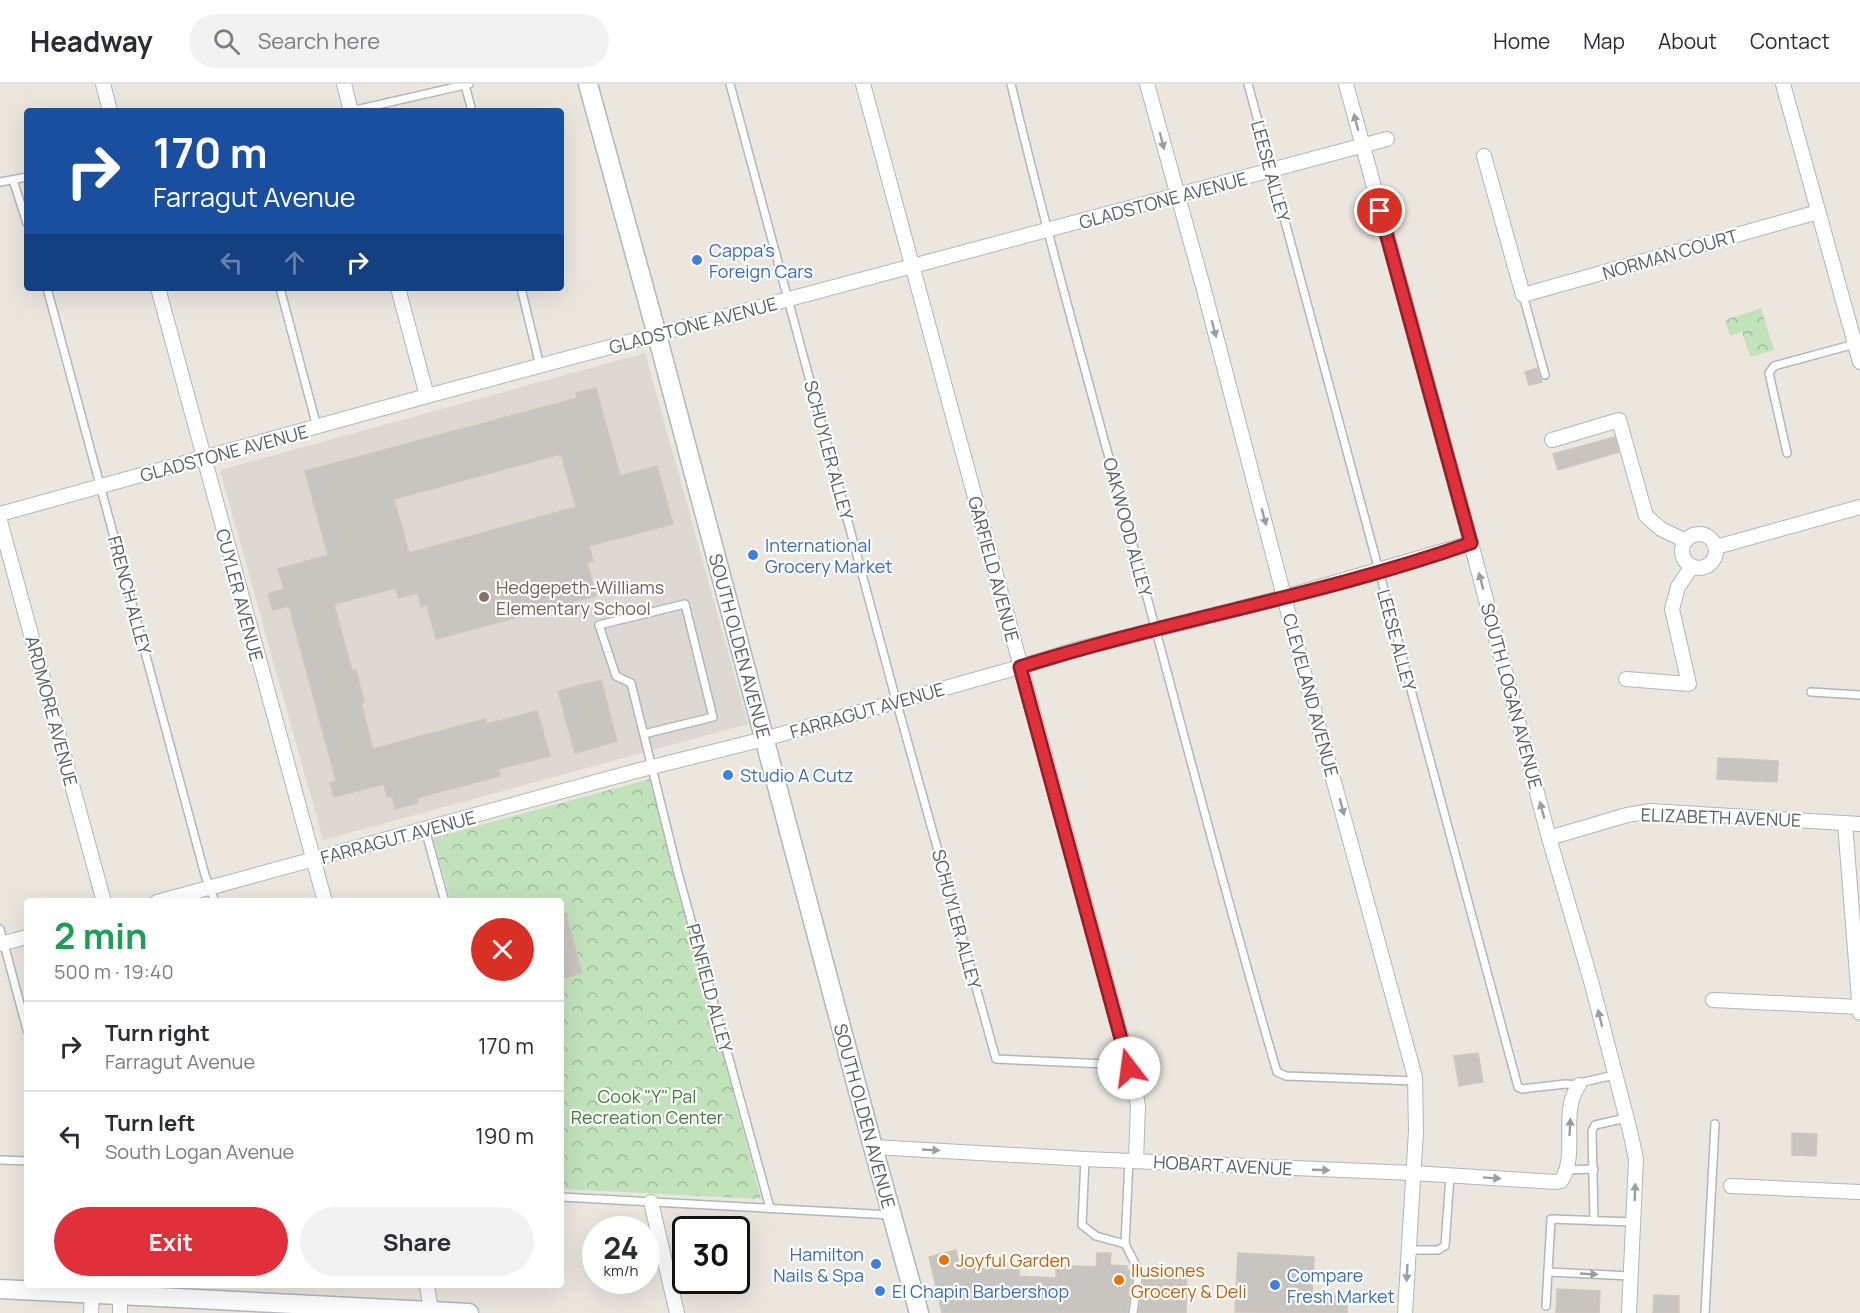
<!DOCTYPE html>
<html lang="en">
<head>
<meta charset="utf-8">
<style>
  :root { --surface:#fff; --page:#f2f2f3; --text:#2b2b33; --muted:#7c7c81; --line:#e1e1e2; --accent:#e0303b }
  body { margin:0; font-family:Manrope,sans-serif; background:var(--page); color:var(--text); height:100vh; display:flex; flex-direction:column; font-size:22px; white-space:nowrap }
  * { box-sizing:border-box; margin:0 }
  p { font-size:20px; color:var(--muted) }
  .icon { flex:none; width:33px; height:33px; fill:none; stroke:currentColor; stroke-width:2; stroke-linecap:round; stroke-linejoin:round }
  .map { position:relative; flex:1; overflow:hidden }
  .drawer { position:absolute; left:24px; top:814px; width:540px; height:390px; display:flex; flex-direction:column; background:var(--surface); border-radius:6px; box-shadow:0 6px 24px #0002 }
  .drawer>* { flex:none }
  .top-card { position:absolute; left:24px; top:24px; width:540px; height:183px; border-radius:6px; box-shadow:0 6px 24px #0002; background:#1a4fa0; color:#fff; overflow:hidden }
  .speed { position:absolute; left:582px; top:1132px; display:flex; gap:12px; font-size:30px; font-weight:700; text-align:center }
  .speed>* { display:grid; place-content:center; width:78px; height:78px; border-radius:50%; background:var(--surface); box-shadow:0 6px 24px #0002; line-height:1 }
  .speed small { font-size:15px; font-weight:400 }
  .speed .limit { border:3px solid #111; border-radius:9px; background:#fff; color:#111 }
  .pin { position:absolute; display:grid; place-items:center; width:51px; height:51px; color:#fff; margin:-26px; border:3px solid #fff; border-radius:50%; box-shadow:0 2px 6px #0007 }
  .me { position:absolute; width:66px; margin:-33px; rotate:345deg; stroke-linejoin:round; filter:drop-shadow(0 0 4px #0008) }
  .turn { display:flex; align-items:center; gap:21px; height:126px; padding:0 30px; font-size:27px }
  .turn .icon { width:78px; height:78px; stroke-width:2.5 }
  .turn b { display:block; font-size:42px; line-height:51px }
  .lanes { display:flex; align-items:center; height:57px; padding:0 30px; background:#0003; justify-content:center; gap:30px; direction:ltr }
  .lanes .off { opacity:.35 }
  .round { display:grid; place-items:center; flex:none; width:63px; height:63px; border-radius:32px; background:var(--page) }
  .summary { display:flex; align-items:center; justify-content:space-between; height:102px; padding:0 30px }
  h1 { font-size:36px; font-weight:700; line-height:45px; color:#1e9e55 }
  .primary-button { display:flex; gap:12px; margin-top:auto; padding:12px 30px }
  .primary-button a { flex:1; height:69px; border-radius:36px; background:var(--accent); color:#fff; font-size:24px; font-weight:700; line-height:69px; text-align:center }
  .primary-button a+a { background:var(--page); color:var(--text) }
  ul { padding:0; list-style:none }
  li { display:flex; align-items:center; gap:18px; height:90px; padding:0 30px; border-top:2px solid var(--line) }
  li div { flex:1 }
  li b { display:block; font-size:22px }
  li em { font-style:normal }
  header { display:flex; align-items:center; gap:36px; box-sizing:border-box; height:84px; padding:0 30px; background:var(--surface); border-bottom:2px solid var(--line) }
  header strong { font-size:28px }
  nav { display:flex; gap:33px; margin-inline-start:auto; font-size:21px }
  .search { width:420px; height:54px; background:var(--page); display:flex; align-items:center; gap:15px; box-sizing:border-box; padding:0 21px; border-radius:33px; color:var(--muted); font-size:22px }
  .map>svg:first-child { display:block }
  .education { fill:#ddd8d1 }
  .park { fill:url(#park-crowns) }
  .building { fill:#c8c4bf; stroke:#cfc7be; stroke-width:1.5; fill-rule:evenodd }
  .lines { fill:none; stroke-linecap:round; stroke-linejoin:round }
  .lane-casing { stroke:#b2b6ba; stroke-width:10 }
  .street-casing { stroke:#b2b6ba; stroke-width:16 }
  .secondary-casing { stroke:#b1b6ba; stroke-width:21 }
  .lane { stroke:#fff; stroke-width:7 }
  .street { stroke:#fff; stroke-width:14 }
  .secondary { stroke:#fff; stroke-width:18 }
  .oneway { fill:#9b9ea0 }
  .route-casing { stroke:#921f26; stroke-width:15 }
  .route { stroke:#e0303b; stroke-width:10 }
  .shop-dot { fill:#3f7fe0; stroke:#fff; stroke-width:2 }
  .education-dot { fill:#8d6e63; stroke:#fff; stroke-width:2 }
  .food-dot { fill:#e8710a; stroke:#fff; stroke-width:2 }
  .labels { text-anchor:middle; dominant-baseline:central; stroke-width:4.5; stroke-linejoin:round; paint-order:stroke }
  .street-label { font-size:18px; fill:#585d60; stroke:#fff }
  .shop-label { font-size:18px; fill:#366cbe; stroke:#fff; text-anchor:start }
  .education-label { font-size:18px; fill:#785e54; stroke:#fff; text-anchor:start }
  .park-label { font-size:18px; fill:#3e8037; stroke:#fff }
  .food-label { font-size:18px; fill:#c56008; stroke:#fff; text-anchor:start }
</style>
</head>
<body>
<header>
<strong>Headway</strong>
<div class="search"><svg class="icon" aria-label="search" viewBox="0 0 24 24"><circle cx="10" cy="10" r="6"/><path d="M15 15l6 6"/></svg>Search here</div>
<nav><a>Home</a><a>Map</a><a>About</a><a>Contact</a></nav>
</header>
<div class="map">
<svg width="1860" height="1229" viewBox="0 0 1860 1229">
  <defs>
    <pattern id="park-crowns" width="20" height="18" patternUnits="userSpaceOnUse" patternTransform="scale(1.5)"><rect width="20" height="18" fill="#c2e2bc"/><path d="M2 6a3 3 0 1 1 6 0M12 15a3 3 0 1 1 6 0" fill="none" stroke="#a0ba9c"/></pattern>
  </defs>
  <rect width="100%" height="100%" fill="#ebe7df"/>
  <polygon class="education" points="645,269 748,640 323,756 220,386"/>
  <g class="park">
    <polygon points="1761,224 1774,266 1750,273 1742,248 1730,252 1725,236"/>
    <polygon points="650,695 761,1115 561,1105 561,818 451,817 433,754"/>
  </g>
  <g class="building">
    <polygon points="1537,284 1542,298 1529,301 1525,288"/>
    <path d="M596,304L620,392L657,382L673,440L589,462L593,477L587,479L596,512L436,555L427,521L421,523L418,509L398,514L396,504L334,520L352,587L356,586L364,618L361,619L373,665L485,635L487,640L537,627L550,672L498,685L500,692L417,714L418,719L395,725L392,712L387,713L384,700L334,713L330,699L336,697L289,522L273,526L268,510L284,505L278,485L328,471L305,387L577,314L576,309ZM561,370L576,423L409,469L394,415Z"/>
    <polygon points="1615,353 1619,368 1558,386 1553,370"/>
    <polygon points="601,596 617,657 575,669 558,607"/>
    <polygon points="1718,674 1778,677 1777,698 1717,695"/>
    <polygon points="561,828 565,828 582,889 561,895"/>
    <polygon points="1478,969 1483,998 1459,1002 1454,972"/>
    <polygon points="1792,1049 1817,1050 1816,1072 1792,1071"/>
    <polygon points="956,1166 960,1183 1019,1186 1019,1192 1056,1194 1056,1181 1096,1183 1097,1169 1111,1169 1110,1181 1127,1182 1127,1186 1132,1186 1133,1188 1127,1229 942,1229 929,1173"/>
    <polygon points="1238,1169 1314,1173 1312,1210 1347,1212 1347,1229 1235,1228"/>
    <polygon points="1145,1187 1187,1191 1186,1229 1139,1229"/>
    <polygon points="1557,1205 1600,1207 1599,1229 1556,1229"/>
    <polygon points="1654,1211 1679,1212 1679,1229 1653,1229"/>
  </g>
  <g class="lines">
    <defs>
      <g id="lane">
        <polyline points="730,0 896,616 996,975 1129,981"/>
        <path d="M1011,0C1050,163 1096,325 1140,487C1185,654 1228,822 1277,988L1286,992L1415,997"/>
        <polyline points="1248,0 1518,1003 1522,1005 1565,1000 1579,1001 1584,998 1614,991"/>
        <polyline points="465,1 472,27"/>
        <polyline points="351,27 469,0"/>
        <polyline points="13,96 27,139"/>
        <polyline points="0,98 27,93"/>
        <polyline points="47,204 205,791 215,818"/>
        <polyline points="280,204 317,343"/>
        <polyline points="521,204 540,282"/>
        <polyline points="1523,211 1545,291"/>
        <polyline points="1787,369 1769,289 1774,282 1855,260"/>
        <polyline points="1811,608 1860,611"/>
        <polyline points="644,650 713,633 685,520 599,541 616,592 631,599 678,789 770,1124"/>
        <polyline points="425,745 445,818"/>
        <polyline points="0,845 27,946"/>
        <polyline points="1085,1075 1082,1141 1096,1152 1125,1160"/>
        <polyline points="0,1076 27,1077"/>
        <polyline points="1129,1076 1125,1160 1139,1187 1133,1229"/>
        <polyline points="1567,1086 1594,1085"/>
        <polyline points="561,1113 891,1131"/>
        <polyline points="1594,1137 1592,1047 1595,1041 1626,1034"/>
        <polyline points="1408,1166 1438,1166 1445,1162 1450,1092"/>
        <polyline points="1548,1188 1631,1192"/>
        <polyline points="1546,1222 1551,1135 1633,1138"/>
        <polyline points="1705,1229 1715,1040"/>
      </g>
      <g id="street">
        <polyline points="103,0 110,27"/>
        <polyline points="344,0 351,27"/>
        <polyline points="863,0 1134,1000 1138,1022 1136,1076"/>
        <polyline points="1147,0 1204,206 1304,589 1415,993 1416,1047 1405,1229"/>
        <polyline points="1346,0 1471,459 1549,754 1591,897 1630,1047 1636,1075 1629,1229"/>
        <polyline points="1783,0 1860,278"/>
        <polyline points="1484,72 1523,211 1818,128"/>
        <polyline points="158,204 325,818"/>
        <polyline points="398,204 427,312"/>
        <polyline points="1552,356 1619,336 1646,432 1661,445 1686,457"/>
        <polyline points="0,430 427,312 1387,55"/>
        <polyline points="0,437 104,818"/>
        <circle cx="1699" cy="467" r="17"/>
        <polyline points="1716,463 1860,423"/>
        <polyline points="1626,595 1689,600 1672,525 1678,503 1692,482"/>
        <polyline points="1845,739 1860,929"/>
        <polyline points="1549,754 1627,731 1651,727 1860,740"/>
        <polyline points="157,818 636,687 764,655 1020,583 1078,565 1285,513 1471,459"/>
        <polyline points="0,860 27,853"/>
        <polyline points="1713,916 1860,923"/>
        <path d="M873,1063L1085,1075L1413,1089L1556,1098L1561,1097C1579,1070 1559,1028 1579,1001"/>
        <polyline points="1731,1102 1860,1108"/>
        <polyline points="651,1118 677,1229"/>
        <polyline points="427,1202 431,1227"/>
        <polyline points="120,1211 120,1229"/>
        <polyline points="91,1229 92,1210"/>
      </g>
      <g id="secondary">
        <polyline points="588,0 657,251 873,1063 919,1229"/>
        <polyline points="0,1205 469,1229"/>
      </g>
    </defs>
    <use href="#lane" class="lane-casing"/>
    <use href="#street" class="street-casing"/>
    <use href="#secondary" class="secondary-casing"/>
    <use href="#lane" class="lane"/>
    <use href="#street" class="street"/>
    <use href="#secondary" class="secondary"/>
  </g>
  <defs><path id="oneway-solid" d="M-6-.8H1V-3.2L6.5 0L1 3.2V.8H-6Z" transform="scale(1.5)"/></defs>
  <g class="oneway">
    <use href="#oneway-solid" transform="translate(1356 38) rotate(-105)"/>
    <use href="#oneway-solid" transform="translate(1162 57) rotate(76)"/>
    <use href="#oneway-solid" transform="translate(1214 245) rotate(75)"/>
    <use href="#oneway-solid" transform="translate(1264 433) rotate(75)"/>
    <use href="#oneway-solid" transform="translate(1481 497) rotate(-105)"/>
    <use href="#oneway-solid" transform="translate(1342 723) rotate(75)"/>
    <use href="#oneway-solid" transform="translate(1542 726) rotate(-105)"/>
    <use href="#oneway-solid" transform="translate(1600 934) rotate(-104)"/>
    <use href="#oneway-solid" transform="translate(1570 1043) rotate(-87)"/>
    <use href="#oneway-solid" transform="translate(931 1066) rotate(3)"/>
    <use href="#oneway-solid" transform="translate(1321 1086) rotate(2)"/>
    <use href="#oneway-solid" transform="translate(1492 1094) rotate(4)"/>
    <use href="#oneway-solid" transform="translate(1635 1108) rotate(-88)"/>
    <use href="#oneway-solid" transform="translate(1407 1189) rotate(93)"/>
    <use href="#oneway-solid" transform="translate(1589 1190) rotate(3)"/>
  </g>
  <g class="lines">
    <defs>
      <path id="route" d="M1129,984L1020,583C1169,536 1324,511 1471,459L1380,127"/>
    </defs>
    <use href="#route" class="route-casing"/>
    <use href="#route" class="route"/>
  </g>
  <g class="shop-dot">
    <circle cx="697" cy="176" r="6"/>
    <circle cx="753" cy="471" r="6"/>
    <circle cx="728" cy="691" r="6"/>
    <circle cx="876" cy="1180" r="6"/>
    <circle cx="1275" cy="1201" r="6"/>
    <circle cx="880" cy="1207" r="6"/>
  </g>
  <circle class="education-dot" cx="484" cy="513" r="6"/>
  <g class="food-dot">
    <circle cx="944" cy="1176" r="6"/>
    <circle cx="1119" cy="1196" r="6"/>
  </g>
  <g class="labels">
    <g class="street-label">
      <text transform="translate(1271 87) rotate(75)">LEESE ALLEY</text>
      <text transform="translate(1163 116) rotate(-15)">GLADSTONE AVENUE</text>
      <text transform="translate(1670 170) rotate(-16)">NORMAN COURT</text>
      <text transform="translate(693 241) rotate(-15)">GLADSTONE AVENUE</text>
      <text transform="translate(829 366) rotate(75)">SCHUYLER ALLEY</text>
      <text transform="translate(224 369) rotate(-15)">GLADSTONE AVENUE</text>
      <text transform="translate(1128 443) rotate(75)">OAKWOOD ALLEY</text>
      <text transform="translate(994 485) rotate(75)">GARFIELD AVENUE</text>
      <text transform="translate(130 511) rotate(75)">FRENCH ALLEY</text>
      <text transform="translate(240 511) rotate(75)">CUYLER AVENUE</text>
      <text transform="translate(1397 556) rotate(75)">LEESE ALLEY</text>
      <text transform="translate(740 562) rotate(75)">SOUTH OLDEN AVENUE</text>
      <text transform="translate(1311 611) rotate(75)">CLEVELAND AVENUE</text>
      <text transform="translate(1512 612) rotate(75)">SOUTH LOGAN AVENUE</text>
      <text transform="translate(867 626) rotate(-16)">FARRAGUT AVENUE</text>
      <text transform="translate(52 627) rotate(75)">ARDMORE AVENUE</text>
      <text transform="translate(1721 733) rotate(2)">ELIZABETH AVENUE</text>
      <text transform="translate(398 753) rotate(-15)">FARRAGUT AVENUE</text>
      <text transform="translate(957 835) rotate(75)">SCHUYLER ALLEY</text>
      <text transform="translate(710 904) rotate(75)">PENFIELD ALLEY</text>
      <text transform="translate(865 1032) rotate(75)">SOUTH OLDEN AVENUE</text>
      <text transform="translate(1223 1081) rotate(3)">HOBART AVENUE</text>
    </g>
    <g class="shop-label">
      <text x="709" y="166">Cappa's<tspan x="709" dy="21">Foreign Cars</tspan></text>
      <text x="765" y="461">International<tspan x="765" dy="21">Grocery Market</tspan></text>
      <text x="740" y="691">Studio A Cutz</text>
      <text x="864" y="1170" text-anchor="end">Hamilton<tspan x="864" dy="21">Nails &amp; Spa</tspan></text>
      <text x="1287" y="1191">Compare<tspan x="1287" dy="21">Fresh Market</tspan></text>
      <text x="892" y="1207">El Chapin Barbershop</text>
    </g>
    <g class="education-label">
      <text x="496" y="503">Hedgepeth-Williams<tspan x="496" dy="21">Elementary School</tspan></text>
    </g>
    <g class="park-label">
      <text x="647" y="1012">Cook "Y" Pal<tspan x="647" dy="21">Recreation Center</tspan></text>
    </g>
    <g class="food-label">
      <text x="956" y="1176">Joyful Garden</text>
      <text x="1131" y="1186">Ilusiones<tspan x="1131" dy="21">Grocery &amp; Deli</tspan></text>
    </g>
  </g>
</svg>
<div class="speed"><div>24<small>km/h</small></div><div class="limit">30</div></div>
<div class="pin" style="left:1380px;top:127px;background:#d93025"><svg class="icon" aria-label="arrive" viewBox="0 0 24 24"><path d="M6 21V4h12l-3 4 3 4H6"/></svg></div>
<svg class="me" style="left:1129px;top:984px" viewBox="-20 -20 40 40"><circle r="19" fill="#fff"/><path d="M0-13L10 11 0 6-10 11z" fill="#e0303b"/></svg>
<div class="top-card">
<div class="turn"><svg class="icon" aria-label="right" viewBox="0 0 24 24"><path d="M7 20v-9h11M14 6l5 5-5 5"/></svg><div><b>170 m</b>Farragut Avenue</div></div>
<div class="lanes"><svg class="icon off" aria-label="left" viewBox="0 0 24 24"><path d="M17 20v-9H6M10 6l-5 5 5 5"/></svg><svg class="icon off" aria-label="ahead" viewBox="0 0 24 24"><path d="M12 20V5M6 11l6-6 6 6"/></svg><svg class="icon" aria-label="right" viewBox="0 0 24 24"><path d="M7 20v-9h11M14 6l5 5-5 5"/></svg></div>
</div>
<section class="drawer">
<div class="summary"><div><h1>2 min</h1><p>500 m · 19:40</p></div><a class="round" style="background:#d93025;color:#fff"><svg class="icon" aria-label="close" viewBox="0 0 24 24"><path d="M6 6l12 12M18 6L6 18"/></svg></a></div>
<ul>
<li><svg class="icon" aria-label="right" viewBox="0 0 24 24"><path d="M7 20v-9h11M14 6l5 5-5 5"/></svg><div><b>Turn right</b><p>Farragut Avenue</p></div><em>170 m</em></li>
<li><svg class="icon" aria-label="left" viewBox="0 0 24 24"><path d="M17 20v-9H6M10 6l-5 5 5 5"/></svg><div><b>Turn left</b><p>South Logan Avenue</p></div><em>190 m</em></li>
</ul>
<div class="primary-button"><a>Exit</a><a>Share</a></div>
</section>
</div>
</body>
</html>
